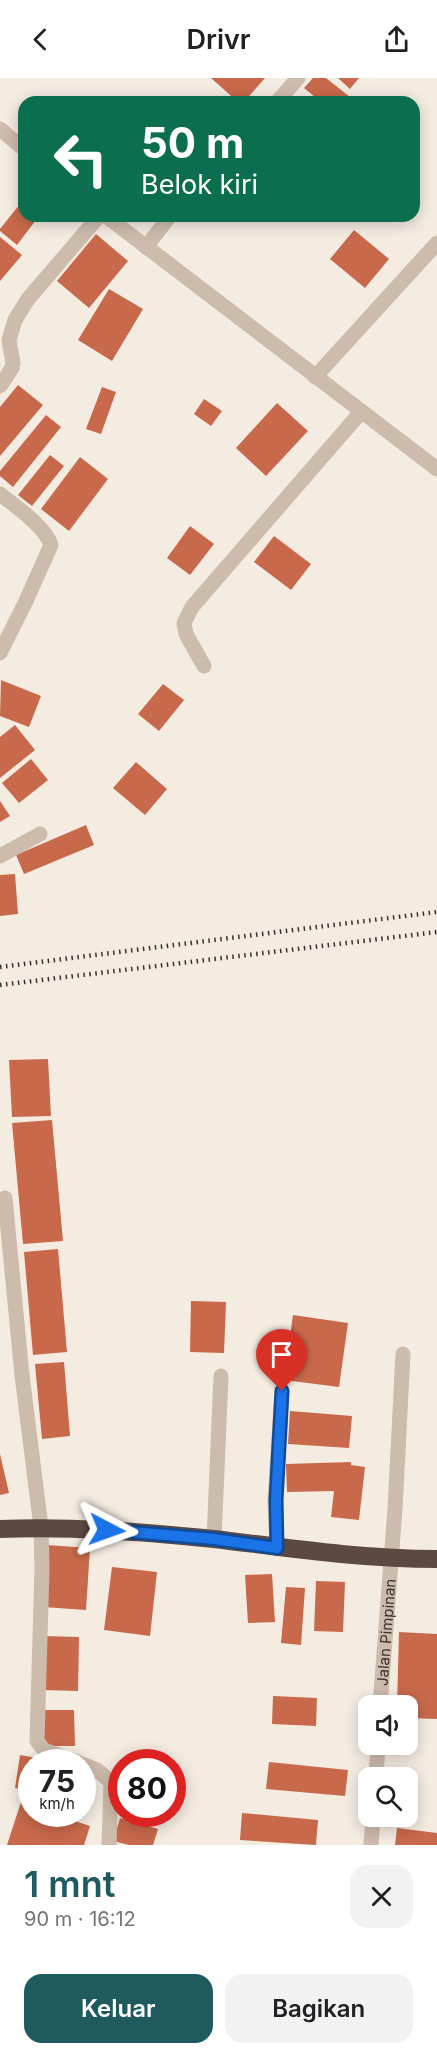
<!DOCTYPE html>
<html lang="id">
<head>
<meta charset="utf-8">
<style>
  :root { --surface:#fff; --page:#f2f2f2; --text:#202124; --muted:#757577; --accent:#1f5a5e }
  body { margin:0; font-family:Inter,sans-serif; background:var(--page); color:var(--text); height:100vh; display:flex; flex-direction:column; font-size:22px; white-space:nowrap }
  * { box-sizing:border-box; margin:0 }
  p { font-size:20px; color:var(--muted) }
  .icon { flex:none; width:33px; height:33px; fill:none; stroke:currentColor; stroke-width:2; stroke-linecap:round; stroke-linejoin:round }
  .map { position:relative; height:1767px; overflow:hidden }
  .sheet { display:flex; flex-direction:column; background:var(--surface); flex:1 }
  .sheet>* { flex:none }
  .guide { position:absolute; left:18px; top:18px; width:402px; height:126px; border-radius:18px; box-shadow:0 3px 15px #0003; background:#0b6e4f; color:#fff; overflow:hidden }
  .buttons { position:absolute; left:358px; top:1617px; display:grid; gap:12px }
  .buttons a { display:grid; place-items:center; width:60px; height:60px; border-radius:12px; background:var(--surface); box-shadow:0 3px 15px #0003; font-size:30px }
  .speed { position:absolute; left:18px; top:1671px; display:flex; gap:12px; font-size:30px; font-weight:700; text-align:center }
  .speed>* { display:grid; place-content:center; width:78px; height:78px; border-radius:50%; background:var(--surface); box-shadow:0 3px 15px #0003; line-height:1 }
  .speed small { font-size:15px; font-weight:400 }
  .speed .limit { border:9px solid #d22; background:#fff; color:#111 }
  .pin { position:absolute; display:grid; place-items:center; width:51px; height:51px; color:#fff; margin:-62px -26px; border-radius:50% 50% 50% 0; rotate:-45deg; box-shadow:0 0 6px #0007 }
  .pin .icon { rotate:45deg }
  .me { position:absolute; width:66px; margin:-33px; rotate:94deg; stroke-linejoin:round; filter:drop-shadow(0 0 4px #0008) }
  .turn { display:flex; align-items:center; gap:21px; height:126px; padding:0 24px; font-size:27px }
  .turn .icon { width:78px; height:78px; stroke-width:2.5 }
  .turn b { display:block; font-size:42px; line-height:51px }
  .round { display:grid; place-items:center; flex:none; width:63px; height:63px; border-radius:18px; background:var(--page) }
  .summary { display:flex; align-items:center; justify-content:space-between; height:102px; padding:0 24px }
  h1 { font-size:36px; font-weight:600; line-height:45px; color:var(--accent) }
  .primary-button { display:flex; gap:12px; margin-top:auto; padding:12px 24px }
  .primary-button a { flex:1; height:69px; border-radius:18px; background:var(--accent); color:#fff; font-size:24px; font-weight:600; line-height:69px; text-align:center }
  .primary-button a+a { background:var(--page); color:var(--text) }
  header { display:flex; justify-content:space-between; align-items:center; height:78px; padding:0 24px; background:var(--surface); font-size:27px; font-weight:600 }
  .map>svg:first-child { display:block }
  .building { fill:#c8694b }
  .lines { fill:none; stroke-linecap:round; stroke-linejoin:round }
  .lane { stroke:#cdbbac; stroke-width:15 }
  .street { stroke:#cdbbac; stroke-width:15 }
  .highway { stroke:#5c4a42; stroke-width:18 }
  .rail { stroke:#3b302b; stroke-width:4.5; stroke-dasharray:1.5 4.5; stroke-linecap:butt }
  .route-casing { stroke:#114b97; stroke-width:15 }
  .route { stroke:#1a73e8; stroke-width:10 }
  .labels { text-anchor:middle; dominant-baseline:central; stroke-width:5; stroke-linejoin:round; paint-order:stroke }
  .street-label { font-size:15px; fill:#3b302b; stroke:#fbf5ee }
</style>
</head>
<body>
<header><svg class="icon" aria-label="back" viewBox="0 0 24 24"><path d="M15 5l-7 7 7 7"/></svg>Drivr<svg class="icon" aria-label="share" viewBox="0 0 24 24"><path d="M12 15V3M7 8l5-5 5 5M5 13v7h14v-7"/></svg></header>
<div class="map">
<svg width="437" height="1767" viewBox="0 0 437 1767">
  <rect width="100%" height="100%" fill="#f4ebe1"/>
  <g class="building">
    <polygon points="211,0 265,0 244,24 238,24"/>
    <polygon points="313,0 326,0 350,19 346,24 321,24 304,10"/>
    <polygon points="338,0 359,0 350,11"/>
    <polygon points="24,121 24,138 39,138 17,167 0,153 0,151"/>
    <polygon points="354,152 389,181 365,210 330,181"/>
    <polygon points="96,156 128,183 89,230 57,203"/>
    <polygon points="0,159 22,177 0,203"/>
    <polygon points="109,211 143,231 112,283 78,262"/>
    <polygon points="18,307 43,327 0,378 0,329"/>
    <polygon points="102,309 116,314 101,356 86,351"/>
    <polygon points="204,321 222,333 211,348 194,336"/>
    <polygon points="277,325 308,353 266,398 236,370"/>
    <polygon points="46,337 61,349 13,409 0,398 0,393"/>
    <polygon points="50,377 64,388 32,428 18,417"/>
    <polygon points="80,379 108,401 69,453 41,431"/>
    <polygon points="190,448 214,466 190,497 167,480"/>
    <polygon points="274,458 311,486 291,512 254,484"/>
    <polygon points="1,602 41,618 29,649 0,638"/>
    <polygon points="163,606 184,622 159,653 138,636"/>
    <polygon points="15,647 35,672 0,700 0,659"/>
    <polygon points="31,681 48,702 19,725 2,705"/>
    <polygon points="136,684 167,711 145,737 113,710"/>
    <polygon points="0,723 10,738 0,744"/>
    <polygon points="86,747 94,767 24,796 16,777"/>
    <polygon points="15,796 18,836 0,838 0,797"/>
    <polygon points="48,981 51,1038 12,1039 9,982"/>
    <polygon points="52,1042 63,1163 23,1166 12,1045"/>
    <polygon points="58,1171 67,1274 33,1277 24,1174"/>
    <polygon points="191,1223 226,1224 224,1275 190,1274"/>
    <polygon points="293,1237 348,1245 339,1309 284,1302"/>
    <polygon points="64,1284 70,1358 42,1361 35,1286"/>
    <polygon points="290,1333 352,1338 349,1370 288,1366"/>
    <polygon points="0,1376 9,1415 0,1417"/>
    <polygon points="351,1384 351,1387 365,1389 359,1442 331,1439 334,1413 287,1414 286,1386"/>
    <polygon points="47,1467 90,1470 86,1532 43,1529"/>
    <polygon points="112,1489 157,1494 150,1558 104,1552"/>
    <polygon points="272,1496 275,1544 248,1545 245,1497"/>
    <polygon points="316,1503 345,1504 343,1554 314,1553"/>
    <polygon points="286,1509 305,1510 301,1567 281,1565"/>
    <polygon points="399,1554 437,1556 437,1641 408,1640 408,1628 397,1628"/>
    <polygon points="43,1558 79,1559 78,1613 42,1612"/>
    <polygon points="273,1618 317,1620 316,1648 272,1646"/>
    <polygon points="43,1632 74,1632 75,1668 43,1668"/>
    <polygon points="20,1677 55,1683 32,1684 32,1713 15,1710"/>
    <polygon points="269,1684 348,1692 345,1718 266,1711"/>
    <polygon points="21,1724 32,1728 32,1736 54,1736 90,1748 84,1767 7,1767"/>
    <polygon points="242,1735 318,1742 316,1767 240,1762"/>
    <polygon points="144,1736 170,1736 168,1743"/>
    <polygon points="120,1740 158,1751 153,1767 129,1767 113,1763"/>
    <polygon points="397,1750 437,1755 437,1767 395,1767"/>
  </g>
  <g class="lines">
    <g class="lane">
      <polyline points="5,1120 22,1297 41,1449"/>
      <polyline points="214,1462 221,1298"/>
    </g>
    <g class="street">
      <polyline points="277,24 298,0"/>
      <polyline points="0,51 24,71"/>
      <polyline points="106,138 437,391"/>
      <polyline points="146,169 170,138"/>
      <polyline points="315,299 437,165"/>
      <polyline points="0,308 12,290 13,285 9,262 15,242 28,221 99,138"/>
      <path d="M0,416C14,427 46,449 51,467L26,523L0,575"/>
      <polyline points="204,588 186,556 184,545 192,529 361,334"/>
      <polyline points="0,778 40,756"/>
      <polyline points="41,1449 42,1491 37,1663 44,1672 78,1684"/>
      <polyline points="277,1470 275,1422 282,1313"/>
      <path id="s1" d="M380,1628L395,1431L403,1276"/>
      <polyline points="82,1686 97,1692 111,1704 109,1767"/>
      <polyline points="376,1700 378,1666"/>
      <polyline points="371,1767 373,1738"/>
    </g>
    <path class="highway" d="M0,1451C71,1448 143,1454 214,1461C289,1470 362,1481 437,1481"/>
    <g class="rail">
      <polyline points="0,889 437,834"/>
      <polyline points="0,907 437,854"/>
    </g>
  </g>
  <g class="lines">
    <defs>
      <polyline id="route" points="107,1452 214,1461 277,1470 276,1422 282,1313"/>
    </defs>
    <use href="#route" class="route-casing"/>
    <use href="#route" class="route"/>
  </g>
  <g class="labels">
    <g class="street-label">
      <text stroke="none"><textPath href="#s1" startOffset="74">Jalan Pimpinan</textPath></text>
    </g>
  </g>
</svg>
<div class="buttons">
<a><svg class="icon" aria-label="sound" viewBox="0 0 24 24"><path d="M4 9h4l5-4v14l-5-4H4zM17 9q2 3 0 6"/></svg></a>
<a><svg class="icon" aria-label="search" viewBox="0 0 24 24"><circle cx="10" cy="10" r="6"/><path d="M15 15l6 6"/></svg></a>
</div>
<div class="speed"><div>75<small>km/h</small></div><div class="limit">80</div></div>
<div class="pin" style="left:282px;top:1313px;background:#d93025"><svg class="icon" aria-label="arrive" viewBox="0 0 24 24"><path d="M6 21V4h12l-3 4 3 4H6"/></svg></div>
<svg class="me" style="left:107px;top:1452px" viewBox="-20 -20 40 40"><path d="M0-17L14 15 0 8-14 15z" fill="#1a73e8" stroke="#fff" stroke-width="4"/></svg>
<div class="guide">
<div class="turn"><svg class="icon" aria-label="left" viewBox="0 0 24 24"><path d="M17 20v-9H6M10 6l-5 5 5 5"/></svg><div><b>50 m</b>Belok kiri</div></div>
</div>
</div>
<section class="sheet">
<div class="summary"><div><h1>1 mnt</h1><p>90 m · 16:12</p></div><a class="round"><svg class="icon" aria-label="close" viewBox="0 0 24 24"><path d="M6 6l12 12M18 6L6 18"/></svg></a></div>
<div class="primary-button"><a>Keluar</a><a>Bagikan</a></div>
</section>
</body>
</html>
